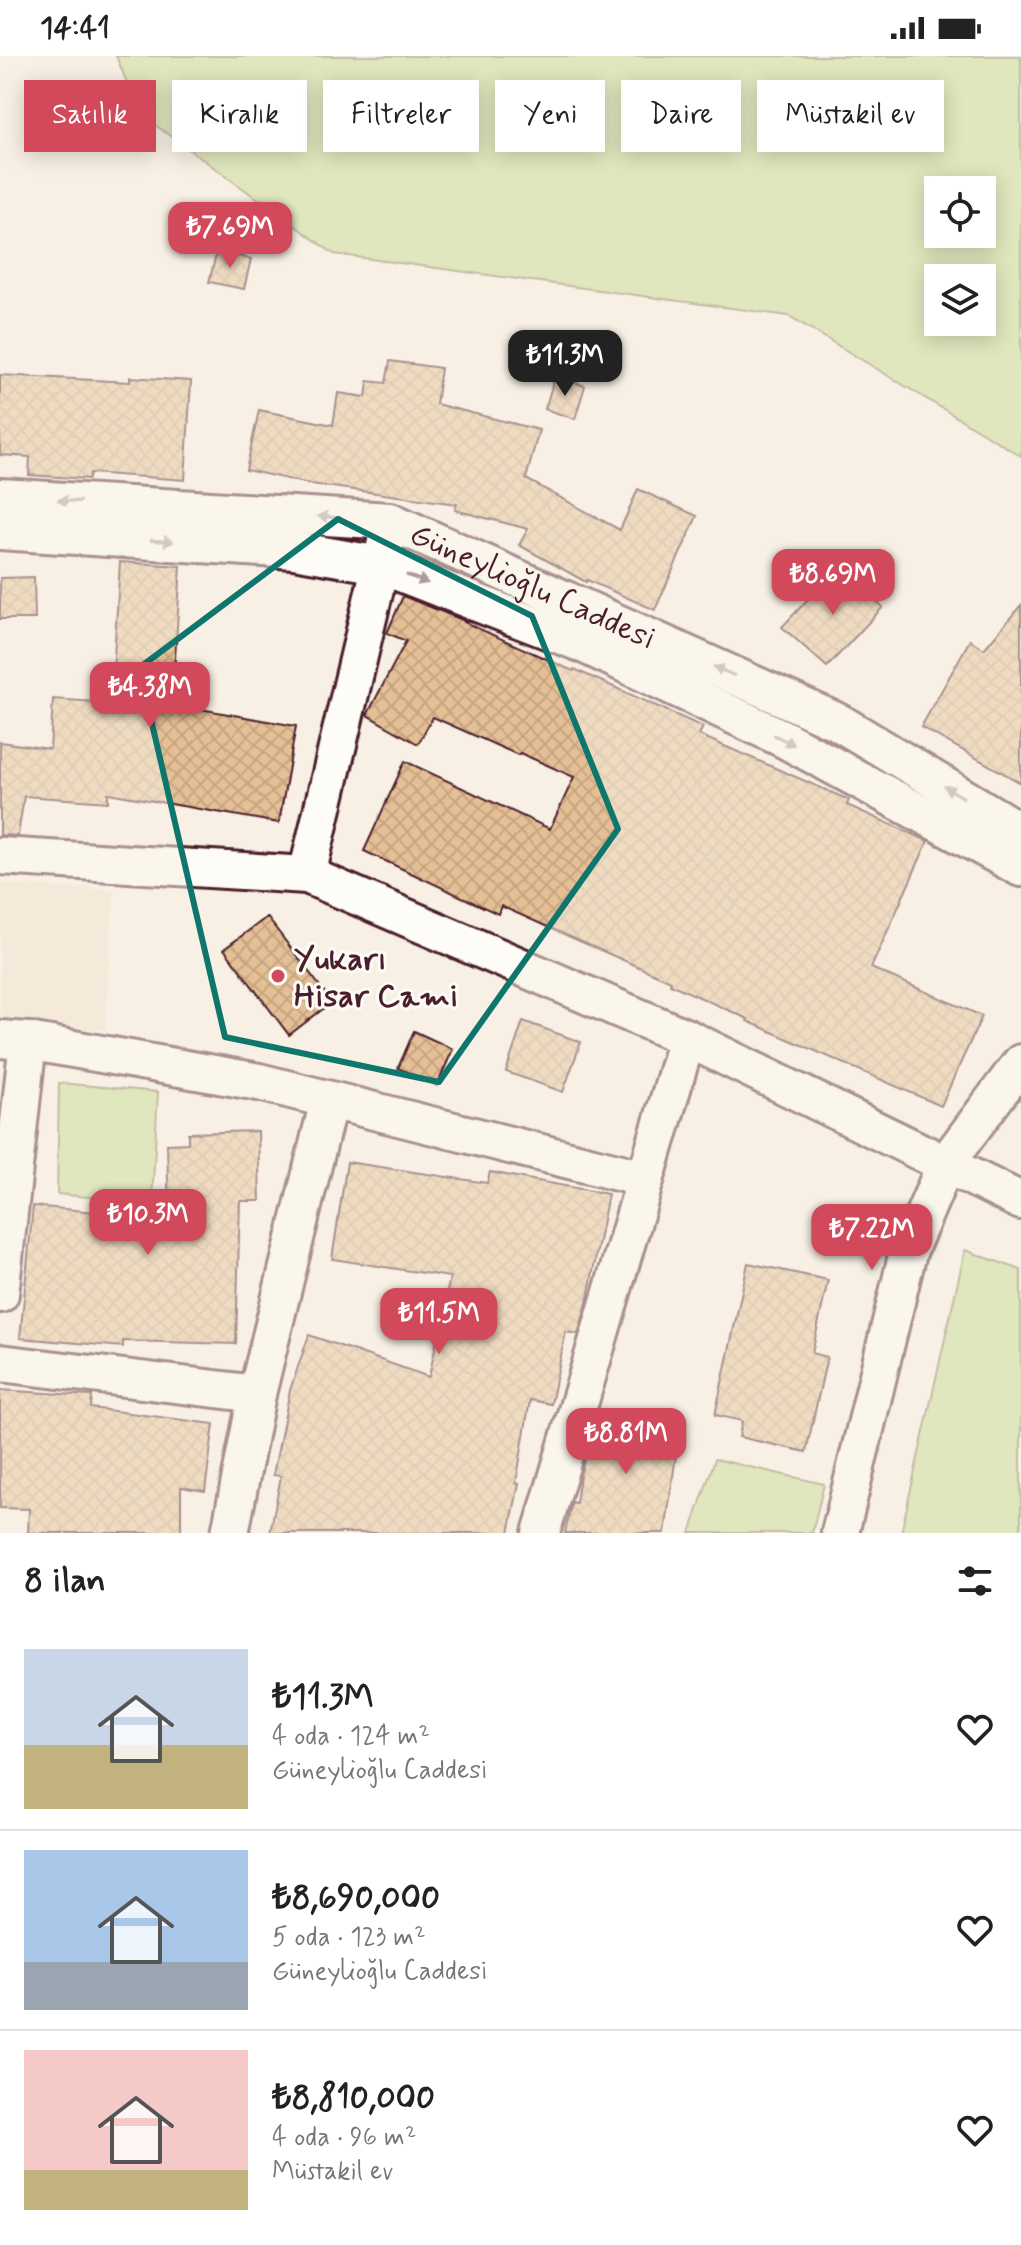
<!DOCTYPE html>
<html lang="tr">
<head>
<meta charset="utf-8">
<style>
	body { margin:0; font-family:Mynerve,sans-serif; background:#f6f6f6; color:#222; height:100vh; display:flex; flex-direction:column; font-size:30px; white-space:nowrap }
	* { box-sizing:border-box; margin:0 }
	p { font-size:26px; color:#767676 }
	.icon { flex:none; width:44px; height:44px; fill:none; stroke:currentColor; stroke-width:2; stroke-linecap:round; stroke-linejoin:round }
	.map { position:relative; height:1477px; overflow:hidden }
	.panel { display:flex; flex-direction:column; background:#fff; flex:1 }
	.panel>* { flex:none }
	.guide { position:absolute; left:24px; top:24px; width:974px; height:72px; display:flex; gap:16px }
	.buttons { position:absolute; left:924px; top:120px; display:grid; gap:16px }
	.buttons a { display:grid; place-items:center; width:72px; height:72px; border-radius:0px; background:#fff; box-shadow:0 4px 20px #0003; font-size:40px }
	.price { position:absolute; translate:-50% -68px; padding:0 18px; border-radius:16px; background:#d1495b; color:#fff; font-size:26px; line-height:52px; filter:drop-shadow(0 2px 4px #0008) }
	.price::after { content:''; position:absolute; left:50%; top:48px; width:24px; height:18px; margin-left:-12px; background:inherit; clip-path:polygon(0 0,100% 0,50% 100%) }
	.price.selected { background:#222; color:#fff }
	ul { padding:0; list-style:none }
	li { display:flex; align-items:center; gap:24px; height:200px; padding:0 24px }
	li+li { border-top:2px solid #e0e0e0 }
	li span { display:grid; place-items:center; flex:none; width:224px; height:160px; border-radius:0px; color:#555 }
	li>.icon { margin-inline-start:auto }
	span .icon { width:96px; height:96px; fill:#fffc; stroke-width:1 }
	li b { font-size:34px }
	h2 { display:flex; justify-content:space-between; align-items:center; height:96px; padding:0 24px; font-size:34px }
	.tag { padding:0 28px; border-radius:0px; background:#fff; box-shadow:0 4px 20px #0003; font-size:28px; line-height:72px }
	.tag.selected { background:#d1495b; color:#fff }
	.status { display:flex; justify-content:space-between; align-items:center; height:56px; padding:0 40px; background:#fff; direction:ltr }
	.status svg { height:22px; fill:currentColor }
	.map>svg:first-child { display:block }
</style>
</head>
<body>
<div class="status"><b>14:41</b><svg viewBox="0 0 49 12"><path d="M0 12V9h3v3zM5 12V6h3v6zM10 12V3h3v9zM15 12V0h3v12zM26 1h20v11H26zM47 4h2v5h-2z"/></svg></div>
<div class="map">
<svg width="1021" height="1477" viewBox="0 0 1021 1477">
	<defs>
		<pattern id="building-cross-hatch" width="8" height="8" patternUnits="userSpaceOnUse" patternTransform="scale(2)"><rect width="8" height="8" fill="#e5c096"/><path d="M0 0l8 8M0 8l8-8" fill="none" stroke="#c6a581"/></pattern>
	</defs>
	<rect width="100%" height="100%" fill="#f8f0e4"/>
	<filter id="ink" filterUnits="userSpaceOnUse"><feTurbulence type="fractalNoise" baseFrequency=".0125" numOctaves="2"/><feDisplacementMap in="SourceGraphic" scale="16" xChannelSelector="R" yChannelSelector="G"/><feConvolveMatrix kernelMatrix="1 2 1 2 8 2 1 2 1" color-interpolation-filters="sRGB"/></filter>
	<g filter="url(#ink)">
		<path fill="#f2e2cd" d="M0,828L114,834L105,974L0,968Z"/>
		<g fill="#c4d98f" stroke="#877c5d" stroke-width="2" fill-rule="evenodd">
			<path d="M116,0H1021V400L789,260L334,198L140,58ZM982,134V178H938V134ZM982,222V266H938V222Z"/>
			<path d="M59,1027L158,1036L152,1147L57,1138Z"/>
			<path d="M965,1194L1021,1214V1477H901Z"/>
			<path d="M715,1403L824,1428L812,1477H690Z"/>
		</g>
		<g fill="url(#building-cross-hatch)" stroke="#4a1f2b" stroke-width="2">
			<path d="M217,195L251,203L244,233L209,226Z"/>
			<path d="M390,305L441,312L436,348L539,374L526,423L620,474L638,433L697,460L655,554L587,524L586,526L519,489L528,473L455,454L457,448L310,428L246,414L259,354L333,369L338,337L366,341L368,325L386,327Z"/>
			<path d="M0,319L130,326V321L191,325L185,424L90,417L89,423L29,419L30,401L0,399Z"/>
			<path d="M555,320L585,330L575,363L545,353Z"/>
			<path d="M120,506L181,510L172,648L296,670L279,767L108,737V746L24,740L18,780L0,779V686L50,693L53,643L111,647Z"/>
			<path d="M839,510L883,551L827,611L782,571Z"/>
			<path d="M34,521L35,563H0V522Z"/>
			<path d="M403,540L465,565L464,566L573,615L574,613L703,671L699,679L849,744L847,749L928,785L871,912L982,960L941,1050L747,965L748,963L670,928L671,925L568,880L501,850L498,858L364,795L405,705L550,773L574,721L520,697L518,699L433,661L418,688L367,659L406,585L387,577Z"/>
			<path d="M1021,549V727L921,671L970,584L984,593Z"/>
			<path d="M267,861L332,946L289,979L224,893Z"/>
			<path d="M523,965L581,986L563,1036L506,1016Z"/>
			<path d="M414,975L453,993L437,1030L398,1012Z"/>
			<path d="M258,1075L260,1145H240L236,1288L123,1285V1291L20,1282L33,1150L169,1163L167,1088L188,1087V1077Z"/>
			<path d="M347,1106L487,1127L490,1116L608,1138L587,1247L578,1278L566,1276L551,1348L530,1344L516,1427L519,1428L509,1477H270L281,1420L273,1419L290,1334L309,1279L429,1321L450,1221L332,1203Z"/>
			<path d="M748,1207L828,1224L812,1297L827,1301L806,1396L739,1381L742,1365L715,1359Z"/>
			<path d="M0,1334L92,1340L91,1352L214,1368L205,1435L181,1431V1477H28L29,1453L0,1452Z"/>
			<path d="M599,1354L681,1364L665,1477H565L572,1446L576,1447L580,1419Z"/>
		</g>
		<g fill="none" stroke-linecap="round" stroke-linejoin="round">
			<g stroke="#4a1f2b" stroke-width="42">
				<g id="street">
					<path id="s1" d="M0,441L390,465L840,667L1021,776"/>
					<path d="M0,475L294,494L380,509L583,588L784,683L1021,812"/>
					<path d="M0,800L307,819L687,982L1021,1145"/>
					<path d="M307,819L386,486"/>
					<path d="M0,983L28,985L0,1238"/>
					<path d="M28,985L259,1026L645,1123"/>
					<path d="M0,1307L257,1338L230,1477"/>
					<path d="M257,1338L329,1044"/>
					<path d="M541,1477L687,982"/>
					<path d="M840,1477L908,1196L946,1107L1021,1007"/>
				</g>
			</g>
			<use href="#street" stroke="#fdfcf7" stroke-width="36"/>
		</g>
		<defs><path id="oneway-solid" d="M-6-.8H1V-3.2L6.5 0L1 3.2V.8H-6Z" transform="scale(2)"/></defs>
		<g fill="#ac999b">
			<use href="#oneway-solid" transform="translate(69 445) rotate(-177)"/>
			<use href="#oneway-solid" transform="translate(329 461) rotate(-176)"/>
			<use href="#oneway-solid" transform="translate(162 485) rotate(4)"/>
			<use href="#oneway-solid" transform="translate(417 523) rotate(21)"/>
			<use href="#oneway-solid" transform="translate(724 615) rotate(-156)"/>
			<use href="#oneway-solid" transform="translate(784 684) rotate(27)"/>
			<use href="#oneway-solid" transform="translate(954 736) rotate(-149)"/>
		</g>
	</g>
	<path d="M0 0H1021V1477H0ZM338,463L532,560L618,773L439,1026L225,981L139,612Z" fill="#f8f0e4" fill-opacity=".55" fill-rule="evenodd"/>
	<path fill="none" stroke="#0f766e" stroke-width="6" stroke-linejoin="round" d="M338,463L532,560L618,773L439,1026L225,981L139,612Z"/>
	<circle fill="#d1495b" stroke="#fdfcf7" stroke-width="3" cx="278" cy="920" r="8"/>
	<g text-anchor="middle" stroke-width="6" stroke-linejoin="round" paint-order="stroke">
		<g font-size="32" fill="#4a1f2b" stroke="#fdfcf7">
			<text dy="11" stroke="none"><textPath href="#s1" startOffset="548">Güneylioğlu Caddesi</textPath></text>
		</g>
		<g font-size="32" font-weight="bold" fill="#4a1f2b" stroke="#fdfcf7" text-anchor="start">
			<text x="294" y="913">Yukarı<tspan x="294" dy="37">Hisar Cami</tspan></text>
		</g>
	</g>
</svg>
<div class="buttons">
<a><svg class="icon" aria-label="locate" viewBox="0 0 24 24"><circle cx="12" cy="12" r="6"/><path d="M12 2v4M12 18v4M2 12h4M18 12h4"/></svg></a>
<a><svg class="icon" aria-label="layers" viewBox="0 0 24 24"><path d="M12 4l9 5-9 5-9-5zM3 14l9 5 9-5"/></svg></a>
</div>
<b class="price" style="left:230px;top:214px">₺7.69M</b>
<b class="price selected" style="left:565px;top:342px">₺11.3M</b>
<b class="price" style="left:833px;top:561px">₺8.69M</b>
<b class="price" style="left:150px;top:674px">₺4.38M</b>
<b class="price" style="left:148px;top:1201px">₺10.3M</b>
<b class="price" style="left:872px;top:1216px">₺7.22M</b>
<b class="price" style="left:439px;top:1300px">₺11.5M</b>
<b class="price" style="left:626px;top:1420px">₺8.81M</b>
<div class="guide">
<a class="tag selected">Satılık</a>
<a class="tag">Kiralık</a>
<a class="tag">Filtreler</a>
<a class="tag">Yeni</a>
<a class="tag">Daire</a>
<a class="tag">Müstakil ev</a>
</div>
</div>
<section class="panel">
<h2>8 ilan<svg class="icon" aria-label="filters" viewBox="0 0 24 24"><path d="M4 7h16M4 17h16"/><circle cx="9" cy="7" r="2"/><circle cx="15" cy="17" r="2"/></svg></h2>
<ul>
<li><span style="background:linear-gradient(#c9d6e8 60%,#c2b280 0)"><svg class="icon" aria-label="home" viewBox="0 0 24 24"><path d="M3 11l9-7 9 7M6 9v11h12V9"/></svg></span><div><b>₺11.3M</b><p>4 oda · 124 m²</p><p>Güneylioğlu Caddesi</p></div><svg class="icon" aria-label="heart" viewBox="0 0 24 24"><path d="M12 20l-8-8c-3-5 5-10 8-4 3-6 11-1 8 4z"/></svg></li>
<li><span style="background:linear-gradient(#a9c7e8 70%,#9aa5b1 0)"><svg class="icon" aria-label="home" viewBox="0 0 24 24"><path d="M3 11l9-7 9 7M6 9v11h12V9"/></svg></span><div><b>₺8,690,000</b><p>5 oda · 123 m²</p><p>Güneylioğlu Caddesi</p></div><svg class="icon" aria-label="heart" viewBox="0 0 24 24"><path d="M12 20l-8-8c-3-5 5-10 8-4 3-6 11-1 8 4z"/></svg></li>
<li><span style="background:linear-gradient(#f6c9c9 75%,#c2b280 0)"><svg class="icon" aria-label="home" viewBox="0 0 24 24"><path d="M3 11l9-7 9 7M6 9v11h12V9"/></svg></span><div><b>₺8,810,000</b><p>4 oda · 96 m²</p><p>Müstakil ev</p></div><svg class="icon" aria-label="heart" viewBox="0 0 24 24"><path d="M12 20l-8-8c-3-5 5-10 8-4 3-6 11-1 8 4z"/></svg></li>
</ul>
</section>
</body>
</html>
